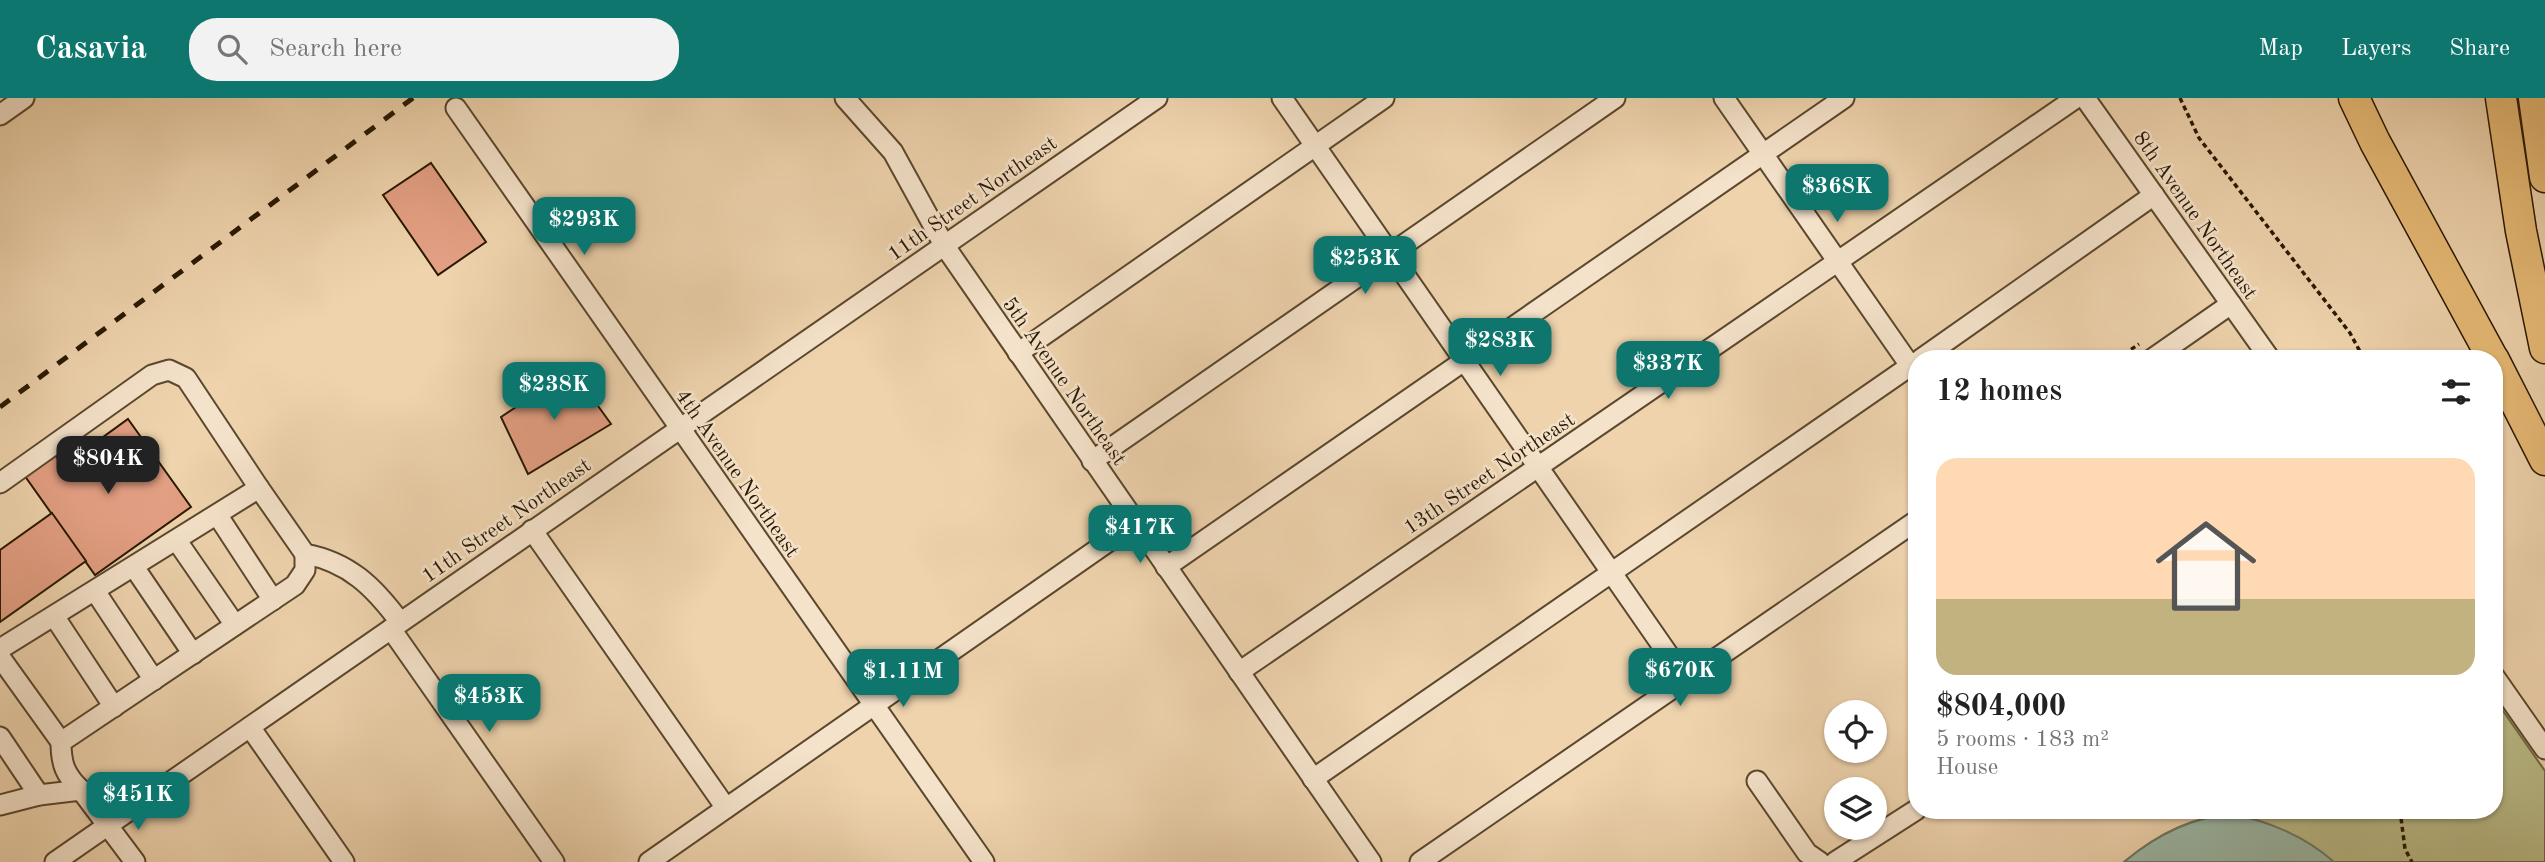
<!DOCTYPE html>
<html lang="en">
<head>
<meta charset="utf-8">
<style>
	body { margin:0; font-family:"Old Standard TT",serif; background:#f2f2f2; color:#222; height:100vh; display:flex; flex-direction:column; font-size:26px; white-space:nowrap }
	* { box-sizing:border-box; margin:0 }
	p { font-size:23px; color:#767676 }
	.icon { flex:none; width:38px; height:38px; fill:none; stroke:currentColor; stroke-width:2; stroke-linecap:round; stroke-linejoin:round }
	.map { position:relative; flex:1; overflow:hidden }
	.drawer { position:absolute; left:1908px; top:252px; width:595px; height:469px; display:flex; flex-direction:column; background:#fff; border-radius:28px; box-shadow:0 2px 5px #0004 }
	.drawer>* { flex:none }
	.controls { position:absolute; left:1824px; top:602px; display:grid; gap:14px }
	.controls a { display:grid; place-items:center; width:63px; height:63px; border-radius:50%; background:#fff; box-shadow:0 2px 5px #0004; font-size:35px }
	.price { position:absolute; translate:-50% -60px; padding:0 16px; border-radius:14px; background:#0f766e; color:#fff; font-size:23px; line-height:46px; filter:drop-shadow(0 2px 4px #0008) }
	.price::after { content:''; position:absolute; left:50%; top:42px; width:21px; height:16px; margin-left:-10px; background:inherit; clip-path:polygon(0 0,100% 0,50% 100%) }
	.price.selected { background:#222; color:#fff }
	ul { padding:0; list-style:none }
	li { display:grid; align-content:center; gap:14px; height:371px; padding:0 28px }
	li+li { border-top:2px solid #e0e0e0 }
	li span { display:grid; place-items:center; height:217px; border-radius:21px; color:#555 }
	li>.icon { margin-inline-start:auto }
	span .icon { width:126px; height:126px; fill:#fffc; stroke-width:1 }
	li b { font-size:30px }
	h2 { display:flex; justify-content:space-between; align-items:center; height:84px; padding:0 28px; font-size:30px }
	header { display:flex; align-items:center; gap:42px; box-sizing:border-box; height:98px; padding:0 35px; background:#0f766e; color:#fff }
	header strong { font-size:33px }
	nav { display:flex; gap:38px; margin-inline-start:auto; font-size:24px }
	.search { width:490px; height:63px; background:#f2f2f2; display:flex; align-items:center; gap:18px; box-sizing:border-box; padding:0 24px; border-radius:28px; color:#767676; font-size:26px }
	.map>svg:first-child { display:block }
</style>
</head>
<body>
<header>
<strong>Casavia</strong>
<div class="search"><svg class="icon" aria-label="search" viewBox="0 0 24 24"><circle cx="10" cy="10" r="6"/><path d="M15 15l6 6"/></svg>Search here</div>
<nav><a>Map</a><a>Layers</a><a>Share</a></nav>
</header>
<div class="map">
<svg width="2545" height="764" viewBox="0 0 2545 764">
	<rect width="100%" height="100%" fill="#eed3ad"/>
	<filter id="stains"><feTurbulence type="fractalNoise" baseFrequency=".00286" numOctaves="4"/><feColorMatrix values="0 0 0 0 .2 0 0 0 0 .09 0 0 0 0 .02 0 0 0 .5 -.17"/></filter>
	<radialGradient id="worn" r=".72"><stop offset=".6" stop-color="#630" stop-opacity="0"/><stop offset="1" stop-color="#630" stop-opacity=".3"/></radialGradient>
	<path fill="#babc89" stroke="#726a46" stroke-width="2" d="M2494,600L2545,673V764H2124C2159,735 2202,711 2248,719L2254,712H2494Z"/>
	<path fill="#9ab8a7" stroke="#6d7865" stroke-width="2" d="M2230,716C2267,722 2306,739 2334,764H2124C2155,738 2190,720 2230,716Z"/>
	<g fill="#e39f83" stroke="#291802" stroke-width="2">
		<path d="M431,65L486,144L438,177L383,97Z"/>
		<path d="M572,272L611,326L528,376L501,319Z"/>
		<path d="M128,321L191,409L95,477L22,374L52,352L63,368Z"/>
		<path d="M52,415L86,463L0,524V452Z"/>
	</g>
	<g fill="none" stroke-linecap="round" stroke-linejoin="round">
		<g stroke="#5a472d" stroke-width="23">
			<g id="minor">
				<path d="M845,0L893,54L944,147L1371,764"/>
				<path d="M1282,0L1686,582"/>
				<path d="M1724,0L1916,276"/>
				<path d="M2085,0L2270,261"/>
				<path d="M456,10L984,764"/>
				<path d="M0,17L24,0"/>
				<path d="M1018,255L1384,0"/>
				<path d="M1921,261L2154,97"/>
				<path d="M2152,261L2231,206"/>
				<path d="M1092,363L1615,0"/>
				<path d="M0,385L152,277L169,272L186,280L259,390"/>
				<path d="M218,418L273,502"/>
				<path d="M532,432L726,710"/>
				<path d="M177,443L235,527"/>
				<path d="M134,469L193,556"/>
				<path d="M1166,469L1844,0"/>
				<path d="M95,493L154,582"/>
				<path d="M54,518L114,609"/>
				<path d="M391,531L554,764"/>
				<path d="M0,551L259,390L305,456C349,464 374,489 400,524"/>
				<path d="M0,559L61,644"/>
				<path d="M1239,574L2076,0"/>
				<path d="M2494,578L2545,651"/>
				<path d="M250,629L344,764"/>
				<path d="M0,639L39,697"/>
				<path d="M1313,681L1916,264"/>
				<path d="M1757,683L1807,755L1820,764"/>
				<path d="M81,692C65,677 61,666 61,644L295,487L305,472V456"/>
				<path d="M0,707L39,697L81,692L135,764"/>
				<path d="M55,764L1157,0"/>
				<path d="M649,764L1135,425"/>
				<path d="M1420,764L1916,423"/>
				<path d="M1835,764L1916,712"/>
			</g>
		</g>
		<g stroke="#291802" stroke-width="33">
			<g id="highway">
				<path d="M2354,0L2375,44L2493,261"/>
				<path d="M2501,0L2521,133L2545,250"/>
				<path d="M2534,0L2545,79"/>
				<path d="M2494,262L2545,362"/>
			</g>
		</g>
		<g stroke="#291802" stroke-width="3.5" stroke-dasharray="5 3.5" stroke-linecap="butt">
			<path d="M2180,0L2199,40L2350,235L2364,261"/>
			<path d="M2117,261L2139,246"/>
			<path d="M2400,712L2405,751L2412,764"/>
		</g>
		<use href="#minor" stroke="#f4e2ca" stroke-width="19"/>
		<use href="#highway" stroke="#e7ba76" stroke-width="30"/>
		<path stroke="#291802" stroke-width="5" stroke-dasharray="12 12" stroke-linecap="butt" d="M0,309L413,0"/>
	</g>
	<g text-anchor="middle" stroke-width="5" stroke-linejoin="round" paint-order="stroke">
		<g font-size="21" fill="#291802" stroke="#f4e2ca">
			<text transform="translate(972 100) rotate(-35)" y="7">11th Street Northeast</text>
			<text transform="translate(2196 117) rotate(55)" y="7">8th Avenue Northeast</text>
			<text transform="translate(1065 283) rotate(55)" y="7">5th Avenue Northeast</text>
			<text transform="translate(738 375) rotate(55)" y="7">4th Avenue Northeast</text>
			<text transform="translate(1489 375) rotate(-34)" y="7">13th Street Northeast</text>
			<text transform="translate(506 422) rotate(-35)" y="7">11th Street Northeast</text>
		</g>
	</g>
	<rect width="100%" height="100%" filter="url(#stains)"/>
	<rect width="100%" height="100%" fill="url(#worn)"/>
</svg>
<div class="controls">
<a><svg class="icon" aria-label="locate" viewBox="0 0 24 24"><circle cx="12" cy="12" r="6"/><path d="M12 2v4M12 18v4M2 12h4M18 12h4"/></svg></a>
<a><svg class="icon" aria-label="layers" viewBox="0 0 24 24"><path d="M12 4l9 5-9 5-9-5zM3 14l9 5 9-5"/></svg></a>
</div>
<b class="price" style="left:1837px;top:126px">$368K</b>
<b class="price" style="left:584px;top:159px">$293K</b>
<b class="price" style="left:1365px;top:198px">$253K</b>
<b class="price" style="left:1500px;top:280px">$283K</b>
<b class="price" style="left:1668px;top:303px">$337K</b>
<b class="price" style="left:554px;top:324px">$238K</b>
<b class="price selected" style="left:108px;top:398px">$804K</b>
<b class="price" style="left:1140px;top:467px">$417K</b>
<b class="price" style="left:1680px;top:610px">$670K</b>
<b class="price" style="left:903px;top:611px">$1.11M</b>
<b class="price" style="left:489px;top:636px">$453K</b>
<b class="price" style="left:138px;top:734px">$451K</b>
<section class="drawer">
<h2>12 homes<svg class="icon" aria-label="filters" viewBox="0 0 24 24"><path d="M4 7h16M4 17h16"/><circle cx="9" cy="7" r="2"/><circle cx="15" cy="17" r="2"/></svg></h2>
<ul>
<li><span style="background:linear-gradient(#ffd9b3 65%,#c2b280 0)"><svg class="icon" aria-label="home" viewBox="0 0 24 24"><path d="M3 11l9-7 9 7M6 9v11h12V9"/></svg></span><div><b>$804,000</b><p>5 rooms · 183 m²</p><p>House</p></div></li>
</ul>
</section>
</div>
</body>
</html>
